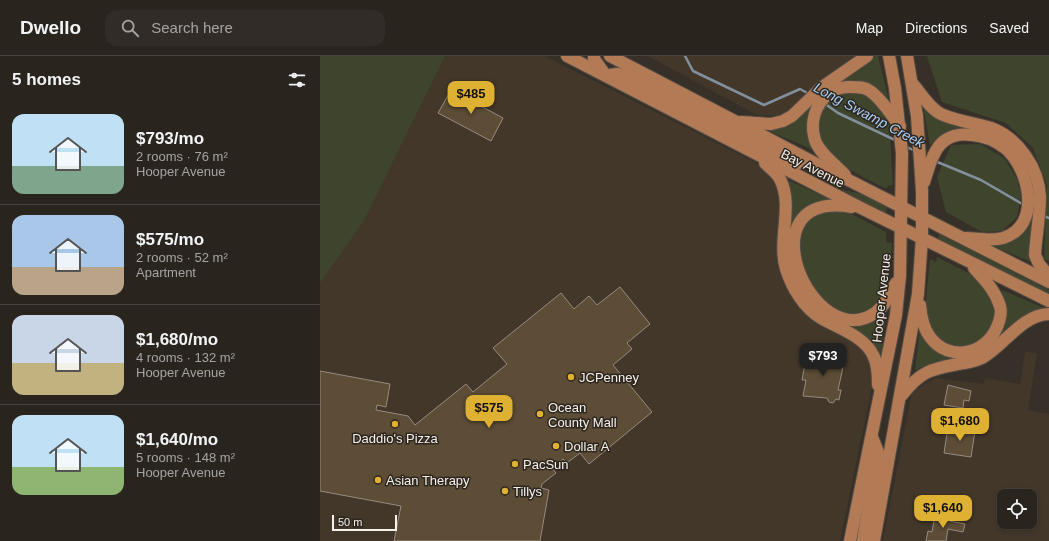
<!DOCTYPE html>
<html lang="en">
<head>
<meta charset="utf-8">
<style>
	body { margin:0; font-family:Arial,sans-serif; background:#312c27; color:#f1f3f6; height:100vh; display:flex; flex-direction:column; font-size:15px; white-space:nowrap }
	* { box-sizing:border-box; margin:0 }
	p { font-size:13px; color:#a5a4a4 }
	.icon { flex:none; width:22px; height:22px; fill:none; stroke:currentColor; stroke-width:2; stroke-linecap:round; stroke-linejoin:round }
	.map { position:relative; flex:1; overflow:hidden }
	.panel { display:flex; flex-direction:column; background:#29241e; width:320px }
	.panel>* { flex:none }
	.controls { position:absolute; left:677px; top:433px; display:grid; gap:8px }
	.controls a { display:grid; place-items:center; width:40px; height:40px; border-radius:8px; background:#29241e; box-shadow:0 2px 6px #0003,0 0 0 1px #45413c; font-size:20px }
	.scale { position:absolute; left:12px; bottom:10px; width:65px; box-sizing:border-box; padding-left:4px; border:2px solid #f6f1ec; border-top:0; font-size:11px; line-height:14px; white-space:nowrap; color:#f6f1ec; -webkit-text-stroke:3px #2d261e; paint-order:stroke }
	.price { position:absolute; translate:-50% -34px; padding:0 9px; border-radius:8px; background:#deb133; color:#111; font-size:13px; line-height:26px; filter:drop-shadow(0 1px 2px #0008) }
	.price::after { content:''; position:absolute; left:50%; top:24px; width:12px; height:9px; margin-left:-6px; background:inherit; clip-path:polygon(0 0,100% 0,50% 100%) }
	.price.selected { background:#222; color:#fff }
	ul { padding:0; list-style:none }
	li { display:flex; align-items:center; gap:12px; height:100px; padding:0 12px }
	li+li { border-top:1px solid #45413c }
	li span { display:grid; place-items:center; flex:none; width:112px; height:80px; border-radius:12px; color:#555 }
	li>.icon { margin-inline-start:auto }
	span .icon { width:48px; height:48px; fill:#fffc; stroke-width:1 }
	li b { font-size:17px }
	h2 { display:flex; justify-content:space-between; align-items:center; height:48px; padding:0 12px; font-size:17px }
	header { display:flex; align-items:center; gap:24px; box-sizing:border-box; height:56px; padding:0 20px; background:#29241e; border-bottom:1px solid #45413c }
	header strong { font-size:19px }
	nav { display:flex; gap:22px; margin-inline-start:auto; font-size:14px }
	.search { width:280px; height:36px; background:#312c27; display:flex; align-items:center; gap:10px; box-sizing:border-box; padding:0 14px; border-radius:12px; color:#a5a4a4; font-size:15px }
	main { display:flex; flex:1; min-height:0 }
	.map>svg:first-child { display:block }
</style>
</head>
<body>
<header>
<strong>Dwello</strong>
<div class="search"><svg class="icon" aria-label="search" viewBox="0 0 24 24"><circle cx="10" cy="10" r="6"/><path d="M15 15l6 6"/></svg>Search here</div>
<nav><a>Map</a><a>Directions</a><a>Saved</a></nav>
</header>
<main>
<section class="panel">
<h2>5 homes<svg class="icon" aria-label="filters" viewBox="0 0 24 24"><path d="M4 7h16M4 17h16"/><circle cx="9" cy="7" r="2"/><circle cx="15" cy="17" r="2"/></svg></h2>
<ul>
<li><span style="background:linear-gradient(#bfe0f5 65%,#7fa58c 0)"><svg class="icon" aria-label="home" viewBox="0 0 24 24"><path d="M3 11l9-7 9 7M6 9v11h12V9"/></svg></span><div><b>$793/mo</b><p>2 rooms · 76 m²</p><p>Hooper Avenue</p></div></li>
<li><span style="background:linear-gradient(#a9c7e8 65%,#b9a48a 0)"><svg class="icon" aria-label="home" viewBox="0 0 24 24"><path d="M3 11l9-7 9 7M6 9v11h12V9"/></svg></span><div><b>$575/mo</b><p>2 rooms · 52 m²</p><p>Apartment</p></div></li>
<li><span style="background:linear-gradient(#c9d6e8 60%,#c2b280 0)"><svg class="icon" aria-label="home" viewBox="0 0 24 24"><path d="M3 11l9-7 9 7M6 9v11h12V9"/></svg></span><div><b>$1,680/mo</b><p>4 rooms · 132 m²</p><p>Hooper Avenue</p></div></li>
<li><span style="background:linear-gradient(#bfe0f5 65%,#8fb573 0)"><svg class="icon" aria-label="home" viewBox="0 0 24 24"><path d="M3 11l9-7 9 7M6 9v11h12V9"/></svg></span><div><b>$1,640/mo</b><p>5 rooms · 148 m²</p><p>Hooper Avenue</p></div></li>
</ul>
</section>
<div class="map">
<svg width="729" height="485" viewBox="0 0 729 485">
	<rect width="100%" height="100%" fill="#373028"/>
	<g fill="#43372a" fill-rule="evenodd">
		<path d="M125,0H225L446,112L454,121L460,137L462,215L536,287L544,294L555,316L520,485H0V227L44,165Z"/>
		<path d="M328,0H541L468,56L459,59L441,60L433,57Z"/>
		<path d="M705,296L717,297L708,354L729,358V485H563L592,336L616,322L664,328L665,322L700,328ZM684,440H710V466H684Z"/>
	</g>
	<g fill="#3f452d">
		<path d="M0,0H125L44,165L0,227Z"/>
		<path d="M555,0H558L569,45L516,28L542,12Z"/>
		<path d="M607,0H729V205L724,203L727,129L713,92L686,67L622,46Z"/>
		<path d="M531,36L551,40L569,65L573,129L567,130V133C540,119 482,96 502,56C508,44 519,38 531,36Z"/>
		<path d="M496,45L491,93L447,74V73Z"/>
		<path d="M603,49L655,73L616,85L610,89Z"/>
		<path d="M660,88L684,102L697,123L701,141L697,161L682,175L662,176L626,156L617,121L631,89Z"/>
		<path d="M470,125L513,145L502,147L471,179H469L470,136L468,127Z"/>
		<path d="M523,134L542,138L567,150L566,157H563L522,136Z"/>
		<path d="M501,156H528L566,176V186L572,187L569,232L557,250C549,253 538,258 530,258C528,258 524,256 521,255C496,246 473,206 481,179C484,168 492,163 501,156Z"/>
		<path d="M711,160H713L709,191L711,206L670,189Z"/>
		<path d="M619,178L729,234V240L618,185Z"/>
		<path d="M617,201L652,219L659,224L671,238L676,260L667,281L645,292L628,290L613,279L605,255L610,203L616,206Z"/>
		<path d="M682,234L729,254L677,282C689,265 683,253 682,234Z"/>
		<path d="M564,258L566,259L561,305L521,266C537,270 550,268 564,258Z"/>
		<path d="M600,273L638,302V303L610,308L595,314Z"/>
	</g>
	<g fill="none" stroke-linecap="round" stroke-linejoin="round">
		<g stroke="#828f9c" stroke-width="2.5">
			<path d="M365,0L373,15L444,49L480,33L489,38"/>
			<path d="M504,47L518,57L577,85"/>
			<path d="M585,90L595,95"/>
			<path d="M615,105L661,124L704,149"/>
			<path d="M722,159L729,162"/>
		</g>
	</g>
	<g fill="#5d4c36" stroke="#948c82">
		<path d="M131,34L183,62L171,85L118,57Z"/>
		<path d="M300,231L330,268L307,287L312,293L293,309L332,356L269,408L260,397L247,407L243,403L232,412L236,417L222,428L221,432L229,434L220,485H74L81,450L0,435V315L70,328L66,351L57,349L56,354L88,360L95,369L146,328L153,336L187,308L173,292L241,237L254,253L269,240L277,249Z"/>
		<path d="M501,297L525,302L518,334H521L519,344L516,343L513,347L509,346L507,342L483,340L486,324H482L486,302L500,304Z"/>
		<path d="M628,329L651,335L649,345L644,344L643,352L624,349Z"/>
		<path d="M628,371L655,375L651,401L624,397Z"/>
		<path d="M615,459L630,461V465L645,468L643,476L628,473L626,485H606L608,475L612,476Z"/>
	</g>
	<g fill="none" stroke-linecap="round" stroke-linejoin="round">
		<g stroke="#534c46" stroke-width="14">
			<g id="primary">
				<path d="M247,0L541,152L729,245"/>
				<path d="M274,0V3L284,17"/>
				<path d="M290,0L495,107L729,226"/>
				<path d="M289,19L297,18L307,20L460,99L479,107"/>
				<path d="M592,27C600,36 609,52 621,58C636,65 655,67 671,72C698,82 719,112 720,141C720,160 716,180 715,199L719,208L729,220"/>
				<path d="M421,66L451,68L463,65L472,60L501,32L547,0"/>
				<path d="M445,107C450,112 457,117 460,123C474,150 457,184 466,213C472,232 484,252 501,262C518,272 544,280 553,299C558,308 558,319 558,329"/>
				<path d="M525,119C515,108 499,97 495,84C487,58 504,29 532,31C538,31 545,31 550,35C562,43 571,59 580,70"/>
				<path d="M604,126C608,114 611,100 619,90C627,80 640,77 652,79C664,80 676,85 685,92C710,113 722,170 683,182C671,185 659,183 647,182"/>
				<path d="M532,151C421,133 492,300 555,257C565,250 571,237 576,227"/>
				<path d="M600,249C601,260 603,272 610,281C629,307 666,298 677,271C680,264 682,256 680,250C675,234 664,223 654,212"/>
				<path d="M582,339C600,316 610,313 638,308C647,307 654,306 662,302C685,289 701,259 729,258"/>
				<path d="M530,485L576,259L580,220L582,97L575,32L569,0"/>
				<path d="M543,485L558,396L552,381"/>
				<path d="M554,485L598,238L602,182V135L597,60L587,0"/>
			</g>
		</g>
		<use href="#primary" stroke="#b37a56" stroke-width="12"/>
	</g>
	<g fill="#deb133" stroke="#2d261e" stroke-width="1.5">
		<circle cx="251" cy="321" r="4"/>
		<circle cx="220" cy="358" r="4"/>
		<circle cx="75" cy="368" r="4"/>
		<circle cx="236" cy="390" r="4"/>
		<circle cx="195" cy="408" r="4"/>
		<circle cx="58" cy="424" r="4"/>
		<circle cx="185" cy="435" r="4"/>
	</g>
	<g text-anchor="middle" stroke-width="3" stroke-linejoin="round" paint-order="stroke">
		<g font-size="13" fill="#f6f1ec" stroke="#2d261e">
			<text transform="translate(493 112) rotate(27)" y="5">Bay Avenue</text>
			<text transform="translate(561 242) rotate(-84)" y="5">Hooper Avenue</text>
		</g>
		<g font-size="13" fill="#f6f1ec" stroke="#2d261e" text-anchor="start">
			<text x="259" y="326">JCPenney</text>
			<text x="228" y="356">Ocean<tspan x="228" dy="15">County Mall</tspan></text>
			<text x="75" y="387" text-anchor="middle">Daddio's Pizza</text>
			<text x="244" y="395">Dollar A</text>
			<text x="203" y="413">PacSun</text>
			<text x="66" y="429">Asian Therapy</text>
			<text x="193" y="440">Tillys</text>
		</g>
		<g font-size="14" font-style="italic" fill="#a9d0f9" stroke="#2d261e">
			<text transform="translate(549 59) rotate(28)" y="5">Long Swamp Creek</text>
		</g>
	</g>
</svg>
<div class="controls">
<a><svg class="icon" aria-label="locate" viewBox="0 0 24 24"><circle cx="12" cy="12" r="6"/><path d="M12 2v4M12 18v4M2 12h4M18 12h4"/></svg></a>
</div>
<div class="scale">50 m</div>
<b class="price" style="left:151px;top:59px">$485</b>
<b class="price selected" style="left:503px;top:321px">$793</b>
<b class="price" style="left:169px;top:373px">$575</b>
<b class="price" style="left:640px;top:386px">$1,680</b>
<b class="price" style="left:623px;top:473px">$1,640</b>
</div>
</main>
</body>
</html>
